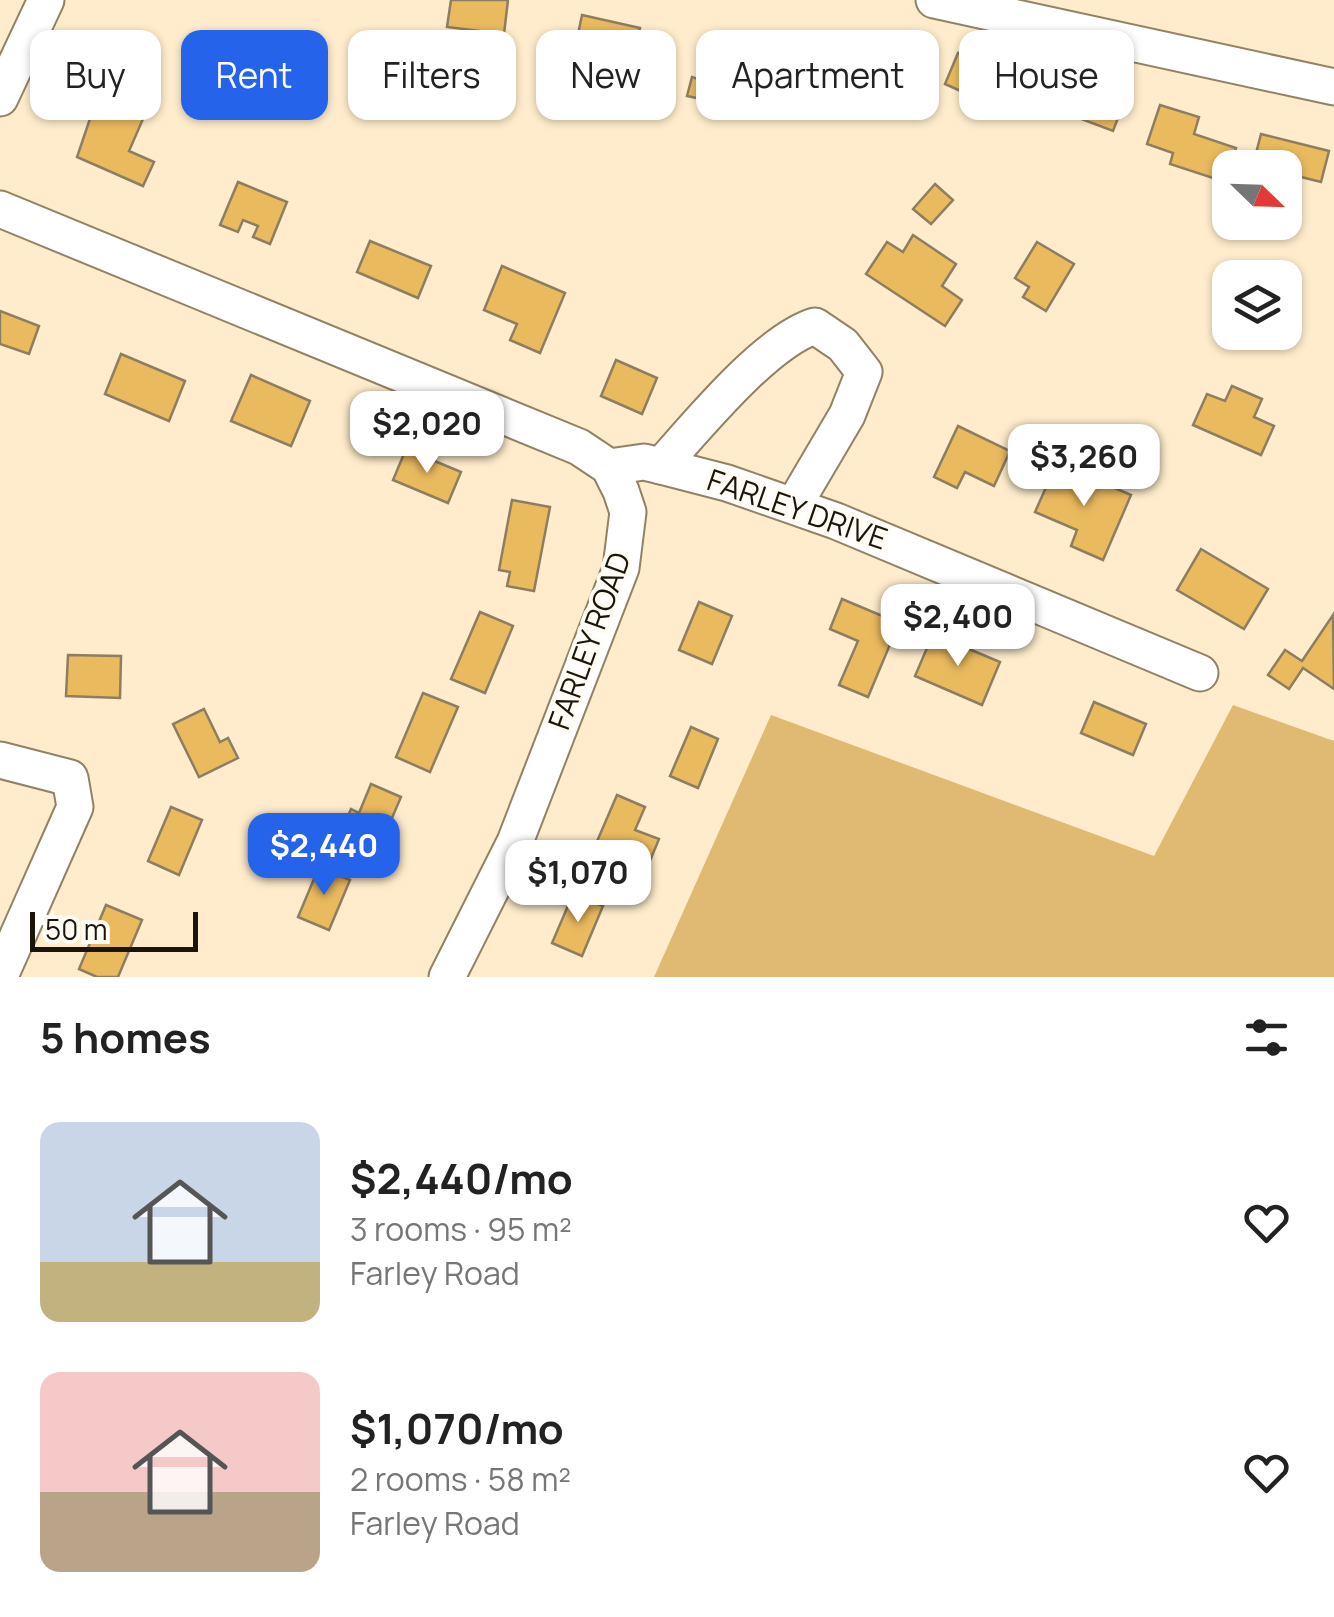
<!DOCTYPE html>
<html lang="en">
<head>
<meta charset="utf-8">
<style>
	body { margin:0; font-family:Manrope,sans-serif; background:#f6f6f6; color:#222; height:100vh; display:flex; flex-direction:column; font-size:38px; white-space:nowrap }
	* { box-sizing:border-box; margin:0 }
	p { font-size:32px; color:#767676 }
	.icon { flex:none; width:55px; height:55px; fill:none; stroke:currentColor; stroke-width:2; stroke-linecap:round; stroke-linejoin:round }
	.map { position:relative; height:977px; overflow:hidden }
	.details { display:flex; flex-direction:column; background:#fff; flex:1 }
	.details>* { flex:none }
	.hud { position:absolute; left:30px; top:30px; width:1275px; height:90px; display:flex; gap:20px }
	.needle { width:65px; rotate:113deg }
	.buttons { position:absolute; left:1212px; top:150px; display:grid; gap:20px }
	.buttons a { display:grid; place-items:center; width:90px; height:90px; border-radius:20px; background:#fff; box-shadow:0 2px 8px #0004; font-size:50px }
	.scale { position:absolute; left:30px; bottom:25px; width:168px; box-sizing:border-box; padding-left:10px; border:5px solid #1b1509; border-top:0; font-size:28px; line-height:35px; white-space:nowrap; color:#1b1509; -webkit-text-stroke:8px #fffbf5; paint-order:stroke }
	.price { position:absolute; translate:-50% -85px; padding:0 22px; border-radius:20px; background:#fff; color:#222; font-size:32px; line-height:65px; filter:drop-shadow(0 2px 5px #0008) }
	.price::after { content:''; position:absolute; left:50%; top:60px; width:30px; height:22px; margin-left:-15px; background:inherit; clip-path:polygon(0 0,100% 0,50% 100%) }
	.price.current { background:#2563eb; color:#fff }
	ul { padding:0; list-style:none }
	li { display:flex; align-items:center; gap:30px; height:250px; padding:0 40px }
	li span { display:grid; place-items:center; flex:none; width:280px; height:200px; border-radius:20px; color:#555 }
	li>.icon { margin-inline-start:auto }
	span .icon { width:120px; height:120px; fill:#fffc; stroke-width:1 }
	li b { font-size:42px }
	h2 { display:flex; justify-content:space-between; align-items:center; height:120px; padding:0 40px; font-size:42px }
	.tag { padding:0 35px; border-radius:20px; background:#fff; box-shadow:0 2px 8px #0004; font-size:35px; line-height:90px }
	.tag.current { background:#2563eb; color:#fff }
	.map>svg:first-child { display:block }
</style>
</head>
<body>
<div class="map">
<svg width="1334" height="977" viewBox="0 0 1334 977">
	<rect width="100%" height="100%" fill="#feeccc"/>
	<path fill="#e0b973" d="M1233,705L1334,741V977H654L771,715L1154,856Z"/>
	<g fill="#eaba5f" stroke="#8e7e61" stroke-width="2.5">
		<path d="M451,0H508L504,34L447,27Z"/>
		<path d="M582,15L640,28L633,57L576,44Z"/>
		<path d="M708,37L772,52L763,89L717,78L711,101L687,96L692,77L698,79Z"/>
		<path d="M958,53L1003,73L990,104L945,84Z"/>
		<path d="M1064,84L1123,105L1113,131L1055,109Z"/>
		<path d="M97,98L143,119L129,151L154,162L143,186L77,157Z"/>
		<path d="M1160,105L1199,117L1194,134L1236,148L1225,182L1170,164L1173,153L1147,144Z"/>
		<path d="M1261,134L1329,151L1321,182L1285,173V168L1253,165Z"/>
		<path d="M238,182L287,202L270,244L253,237L258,226L243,220L238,232L220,225Z"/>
		<path d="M935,184L953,200L931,224L913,209Z"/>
		<path d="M913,235L956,264L942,286L962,300L945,326L866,274L887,242L903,252Z"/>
		<path d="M370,241L431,266L418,298L357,272Z"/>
		<path d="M1037,242L1074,264L1046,311L1023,297L1029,287L1015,278Z"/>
		<path d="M502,266L565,293L540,353L510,340L517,324L484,310Z"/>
		<path d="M0,311L39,326L29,354L0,344Z"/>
		<path d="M121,354L185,381L169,421L105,394Z"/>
		<path d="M616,360L657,378L642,414L601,396Z"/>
		<path d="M251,375L310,401L291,446L231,421Z"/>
		<path d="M1232,386L1262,399L1254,417L1274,426L1261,455L1193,425L1207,394L1225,401Z"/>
		<path d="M958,426L1010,451L994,486L965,472L957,488L934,477Z"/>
		<path d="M406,449L461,472L448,503L393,480Z"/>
		<path d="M1057,463L1131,495L1103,560L1071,546L1077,530L1035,512Z"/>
		<path d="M512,500L550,507L534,591L507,586L510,572L499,570Z"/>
		<path d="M1201,549L1268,589L1244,629L1177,590Z"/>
		<path d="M842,599L899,623L868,697L839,685L858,641L830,629Z"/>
		<path d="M699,602L732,616L712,664L679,650Z"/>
		<path d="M480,612L513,626L485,693L451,679Z"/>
		<path d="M1333,615L1334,689L1303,668L1289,689L1268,675L1285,650L1302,661Z"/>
		<path d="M933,634L1000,662L982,705L915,676Z"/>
		<path d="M68,655L121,656L120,698L66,696Z"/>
		<path d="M423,693L458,707L430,772L396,757Z"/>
		<path d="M1094,702L1146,724L1133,755L1081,733Z"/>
		<path d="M204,709L220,742L228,738L238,758L199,777L173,724Z"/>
		<path d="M691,727L718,739L698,788L670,776Z"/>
		<path d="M371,784L401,797L377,853L339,837L351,809L359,813Z"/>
		<path d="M617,795L645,807L635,830L659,839L647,868L595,846Z"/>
		<path d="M171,807L202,820L179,875L148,861Z"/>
		<path d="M319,867L350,880L329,930L298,917Z"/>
		<path d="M573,894L603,906L582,956L552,943Z"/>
		<path d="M106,905L142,920L118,977H97L79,969Z"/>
	</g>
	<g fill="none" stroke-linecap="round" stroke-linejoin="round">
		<g stroke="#928265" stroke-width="39">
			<g id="minor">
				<path d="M934,0L1334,87"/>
				<path d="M0,98L46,0"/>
				<path d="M0,209L579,447L609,467L621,491L628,512L621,568L515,842L447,977"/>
				<path d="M661,466C697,426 766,341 815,326L843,345L864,372L847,415L794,505"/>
				<path d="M609,467L644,462L661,466L727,483L836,521L1200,673"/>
				<path d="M0,760L70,778L75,807L0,976"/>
			</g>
		</g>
		<use href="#minor" stroke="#fff" stroke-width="35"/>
	</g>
	<g text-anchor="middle" stroke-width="8" stroke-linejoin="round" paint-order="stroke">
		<g font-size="30" fill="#1b1509" stroke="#fffbf5">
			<text transform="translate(797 510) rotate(19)" y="10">FARLEY DRIVE</text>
			<text transform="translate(590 641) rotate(-70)" y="10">FARLEY ROAD</text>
		</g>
	</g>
</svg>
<div class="buttons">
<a><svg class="needle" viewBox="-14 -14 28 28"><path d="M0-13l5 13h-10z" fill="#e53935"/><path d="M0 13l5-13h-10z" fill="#767676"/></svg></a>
<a><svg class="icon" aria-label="layers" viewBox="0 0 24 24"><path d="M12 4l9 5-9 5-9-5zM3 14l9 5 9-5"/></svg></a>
</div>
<div class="scale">50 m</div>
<b class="price" style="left:427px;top:476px">$2,020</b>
<b class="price" style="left:1084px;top:509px">$3,260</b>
<b class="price" style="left:958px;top:669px">$2,400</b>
<b class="price current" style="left:324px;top:898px">$2,440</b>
<b class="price" style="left:578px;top:925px">$1,070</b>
<div class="hud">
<a class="tag">Buy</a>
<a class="tag current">Rent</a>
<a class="tag">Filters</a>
<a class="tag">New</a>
<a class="tag">Apartment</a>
<a class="tag">House</a>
</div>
</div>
<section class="details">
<h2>5 homes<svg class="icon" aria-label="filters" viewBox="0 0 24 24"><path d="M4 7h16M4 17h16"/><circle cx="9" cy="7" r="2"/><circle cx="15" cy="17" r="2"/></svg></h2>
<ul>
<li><span style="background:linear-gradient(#c9d6e8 70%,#c2b280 0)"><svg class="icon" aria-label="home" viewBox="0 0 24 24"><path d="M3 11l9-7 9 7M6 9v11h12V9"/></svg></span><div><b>$2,440/mo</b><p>3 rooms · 95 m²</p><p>Farley Road</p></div><svg class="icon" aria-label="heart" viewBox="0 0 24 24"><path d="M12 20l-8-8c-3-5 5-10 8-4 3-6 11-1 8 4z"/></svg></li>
<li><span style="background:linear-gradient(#f6c9c9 60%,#b9a48a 0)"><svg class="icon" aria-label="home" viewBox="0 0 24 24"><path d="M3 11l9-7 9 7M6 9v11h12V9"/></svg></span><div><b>$1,070/mo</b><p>2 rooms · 58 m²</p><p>Farley Road</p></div><svg class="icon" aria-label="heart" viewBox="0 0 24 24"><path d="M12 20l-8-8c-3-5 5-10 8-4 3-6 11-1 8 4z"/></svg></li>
</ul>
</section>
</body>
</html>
